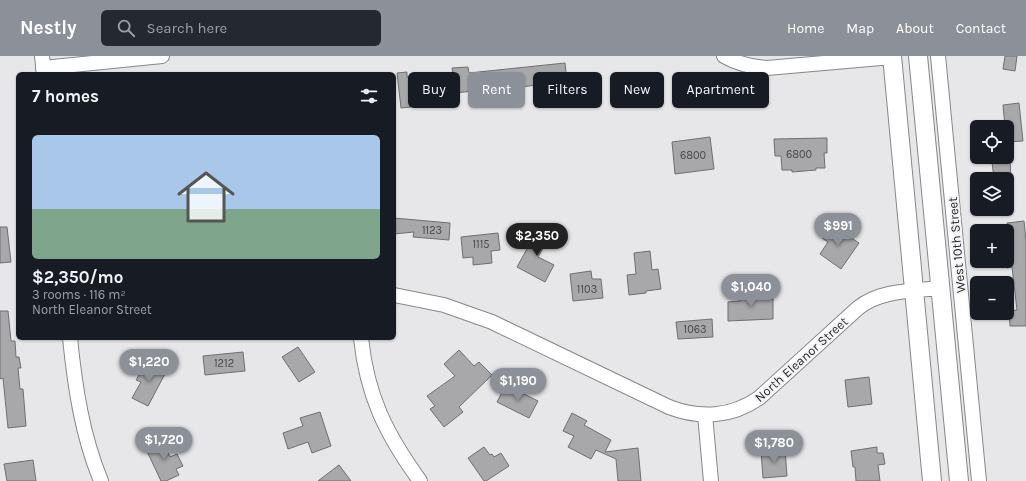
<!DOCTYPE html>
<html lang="en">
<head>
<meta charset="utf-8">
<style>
	body { margin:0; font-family:Karla,sans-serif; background:#242831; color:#f1f3f6; height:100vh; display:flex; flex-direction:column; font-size:15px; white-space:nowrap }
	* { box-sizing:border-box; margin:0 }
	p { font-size:13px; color:#9ea1a6 }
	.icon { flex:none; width:22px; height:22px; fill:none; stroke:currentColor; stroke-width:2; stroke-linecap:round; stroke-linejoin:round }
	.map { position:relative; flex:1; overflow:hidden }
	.sheet { position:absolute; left:16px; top:16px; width:380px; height:268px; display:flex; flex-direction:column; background:#171b24; border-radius:6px; box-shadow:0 1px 3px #0004 }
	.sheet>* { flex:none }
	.guide { position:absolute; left:408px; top:16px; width:380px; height:36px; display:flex; gap:8px }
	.fabs { position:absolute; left:970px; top:64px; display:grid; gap:8px }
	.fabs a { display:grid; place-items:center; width:44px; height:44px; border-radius:6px; background:#171b24; box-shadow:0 1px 3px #0004; font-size:20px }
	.price { position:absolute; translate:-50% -34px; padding:0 9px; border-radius:14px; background:#8c9099; color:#fff; font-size:13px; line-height:26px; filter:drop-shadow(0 1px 2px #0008) }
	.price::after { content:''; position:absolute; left:50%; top:24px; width:12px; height:9px; margin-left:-6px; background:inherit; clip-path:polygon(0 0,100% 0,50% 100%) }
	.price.selected { background:#222; color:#fff }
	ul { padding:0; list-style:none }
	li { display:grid; align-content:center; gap:8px; height:212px; padding:0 16px }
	li span { display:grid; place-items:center; height:124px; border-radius:6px; color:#555 }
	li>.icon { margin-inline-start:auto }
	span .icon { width:72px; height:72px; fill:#fffc; stroke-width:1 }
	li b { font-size:17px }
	h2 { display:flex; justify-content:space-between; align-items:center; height:48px; padding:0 16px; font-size:17px }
	.chip { padding:0 14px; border-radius:6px; background:#171b24; box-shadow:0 1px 3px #0004; font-size:14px; line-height:36px }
	.chip.selected { background:#8c9099; color:#fff }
	header { display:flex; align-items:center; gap:24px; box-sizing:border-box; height:56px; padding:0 20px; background:#8c9099; color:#fff }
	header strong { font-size:19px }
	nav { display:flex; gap:22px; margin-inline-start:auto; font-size:14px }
	.search { width:280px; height:36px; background:#242831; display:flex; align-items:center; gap:10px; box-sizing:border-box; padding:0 14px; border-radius:6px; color:#9ea1a6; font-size:15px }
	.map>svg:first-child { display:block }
</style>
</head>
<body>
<header>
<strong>Nestly</strong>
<div class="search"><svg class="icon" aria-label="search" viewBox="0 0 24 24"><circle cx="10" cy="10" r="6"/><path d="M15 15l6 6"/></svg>Search here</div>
<nav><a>Home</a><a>Map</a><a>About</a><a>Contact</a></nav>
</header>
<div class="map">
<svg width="1026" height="425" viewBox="0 0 1026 425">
	<rect width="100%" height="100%" fill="#e7e7ea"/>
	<g fill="#a8a8ab" stroke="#6e6f71">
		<path d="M1005,0H1017L1015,15L1003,13Z"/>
		<path d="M565,7L567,26L500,33V32L410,42L411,51L401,52L397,17L407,16V21L419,20L420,22L452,19L453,18L452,12L468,11L469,17Z"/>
		<path d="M1019,47L1023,85L1007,86V71H1005L1003,49Z"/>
		<path d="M710,81L714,113L675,118L672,86Z"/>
		<path d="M827,82V97H824L825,112H816V114L792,116V114H782L781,100H775L774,83Z"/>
		<path d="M1010,104L1011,123H994L992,106Z"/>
		<path d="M394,162L450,167L449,184L413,181L414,176L394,178Z"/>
		<path d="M1024,165L1026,185V270H1010L1009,255L1017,254L1012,211L1007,212L1008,179L1007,167Z"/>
		<path d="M0,171H7L11,206L0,207Z"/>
		<path d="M539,171L551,178L538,201L554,209L545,226L517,211Z"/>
		<path d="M830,171L836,175L838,173L859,187L841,213L820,198L828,186L822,182Z"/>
		<path d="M498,177L500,194L491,195L492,207L473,209V201L463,202L461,181Z"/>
		<path d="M650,195L652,214L658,213L661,233L646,235V237L629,239L627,219L636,218L634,197Z"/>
		<path d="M591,215L592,223H601L603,242L573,245L570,218Z"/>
		<path d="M770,238L771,243H773V263L728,265V246L740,245V239Z"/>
		<path d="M0,255H8L11,285H15L16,301H19L21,312H18L20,333H23L26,370L8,372L3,322L0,323Z"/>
		<path d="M712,263L713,281L678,283L676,266Z"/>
		<path d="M298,291L315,316L299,326L282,301Z"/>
		<path d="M459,294L474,310L479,306L492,319L459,351L463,356L444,371L430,353L435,350L427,340L455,320L444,308Z"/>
		<path d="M243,296L245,315L205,319L203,300Z"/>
		<path d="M152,306L167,314L148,350L132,342L141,326L136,324L142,314L146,316Z"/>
		<path d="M869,321L872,348L848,351L845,324Z"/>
		<path d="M506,329L538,345L529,362L497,346Z"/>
		<path d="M320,356L331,390L312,397L308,386L288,393L283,377L303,370L300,362Z"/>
		<path d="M572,357L587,365L584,369L611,384L605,396L638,392L641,425H618L616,403L596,394L591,403L568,391L574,380L563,375Z"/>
		<path d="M162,383L170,401L177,398L183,410L176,413L179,419L166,425H161L145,391Z"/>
		<path d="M484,391L490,399L492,398L494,401L501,397L509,410L486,425H484L468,402Z"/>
		<path d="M877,391V397H883L885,408L878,409L880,425H856L855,411H853L851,395Z"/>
		<path d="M785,393L787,420L763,422L761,395Z"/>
		<path d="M33,404L36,425H7L4,408Z"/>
		<path d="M339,409L351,425H318Z"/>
	</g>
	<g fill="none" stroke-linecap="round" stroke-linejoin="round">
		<g stroke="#87878a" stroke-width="16">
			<g id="minor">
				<path d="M42,0L44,18"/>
				<path d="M724,0C738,8 751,11 767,12L892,1"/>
				<path d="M938,0L979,425"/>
				<path d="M43,12L162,0"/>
				<path d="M394,239L444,249L492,266L669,351C700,363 732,361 759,342L858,252C880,234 913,235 940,232"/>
				<path d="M70,282C75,331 82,379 101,425"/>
				<path d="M361,282C367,340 386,378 420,425"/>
				<path d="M705,359L711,425"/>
			</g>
		</g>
		<g stroke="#87878a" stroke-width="20">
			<g id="major">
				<path d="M892,0L932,425"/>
				<path d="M918,0L959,425"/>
			</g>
		</g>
		<use href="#minor" stroke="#fff" stroke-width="14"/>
		<use href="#major" stroke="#fff" stroke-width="18"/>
	</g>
	<g text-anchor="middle" stroke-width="4" stroke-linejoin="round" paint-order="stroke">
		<g font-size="11" fill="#48484a">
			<text x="799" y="102">6800</text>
			<text x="693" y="103">6800</text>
			<text x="432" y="178">1123</text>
			<text x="481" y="192">1115</text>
			<text x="587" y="237">1103</text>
			<text x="695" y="277">1063</text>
			<text x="224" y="311">1212</text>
		</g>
		<g font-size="13" fill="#282829" stroke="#f4f4f8">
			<text transform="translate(956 189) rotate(-95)" y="5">West 10th Street</text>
			<text transform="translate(801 303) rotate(-42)" y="5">North Eleanor Street</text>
		</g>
	</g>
</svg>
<div class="fabs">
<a><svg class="icon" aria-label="locate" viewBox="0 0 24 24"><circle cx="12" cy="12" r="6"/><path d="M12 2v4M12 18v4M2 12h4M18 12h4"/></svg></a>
<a><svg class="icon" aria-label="layers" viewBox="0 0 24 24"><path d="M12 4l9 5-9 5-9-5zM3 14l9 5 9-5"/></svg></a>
<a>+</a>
<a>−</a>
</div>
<b class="price" style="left:838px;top:191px">$991</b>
<b class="price selected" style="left:537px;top:201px">$2,350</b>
<b class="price" style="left:751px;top:252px">$1,040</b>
<b class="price" style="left:149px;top:327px">$1,220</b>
<b class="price" style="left:518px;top:346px">$1,190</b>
<b class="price" style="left:164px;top:405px">$1,720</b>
<b class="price" style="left:774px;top:408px">$1,780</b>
<div class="guide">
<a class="chip">Buy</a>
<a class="chip selected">Rent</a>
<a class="chip">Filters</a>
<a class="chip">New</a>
<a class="chip">Apartment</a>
</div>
<section class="sheet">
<h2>7 homes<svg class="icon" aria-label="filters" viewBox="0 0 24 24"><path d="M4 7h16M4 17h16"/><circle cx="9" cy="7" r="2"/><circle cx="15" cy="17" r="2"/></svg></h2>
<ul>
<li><span style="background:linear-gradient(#a9c7e8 60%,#7fa58c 0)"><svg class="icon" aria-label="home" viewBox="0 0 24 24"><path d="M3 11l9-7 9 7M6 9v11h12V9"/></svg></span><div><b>$2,350/mo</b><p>3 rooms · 116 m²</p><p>North Eleanor Street</p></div></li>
</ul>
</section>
</div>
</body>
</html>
